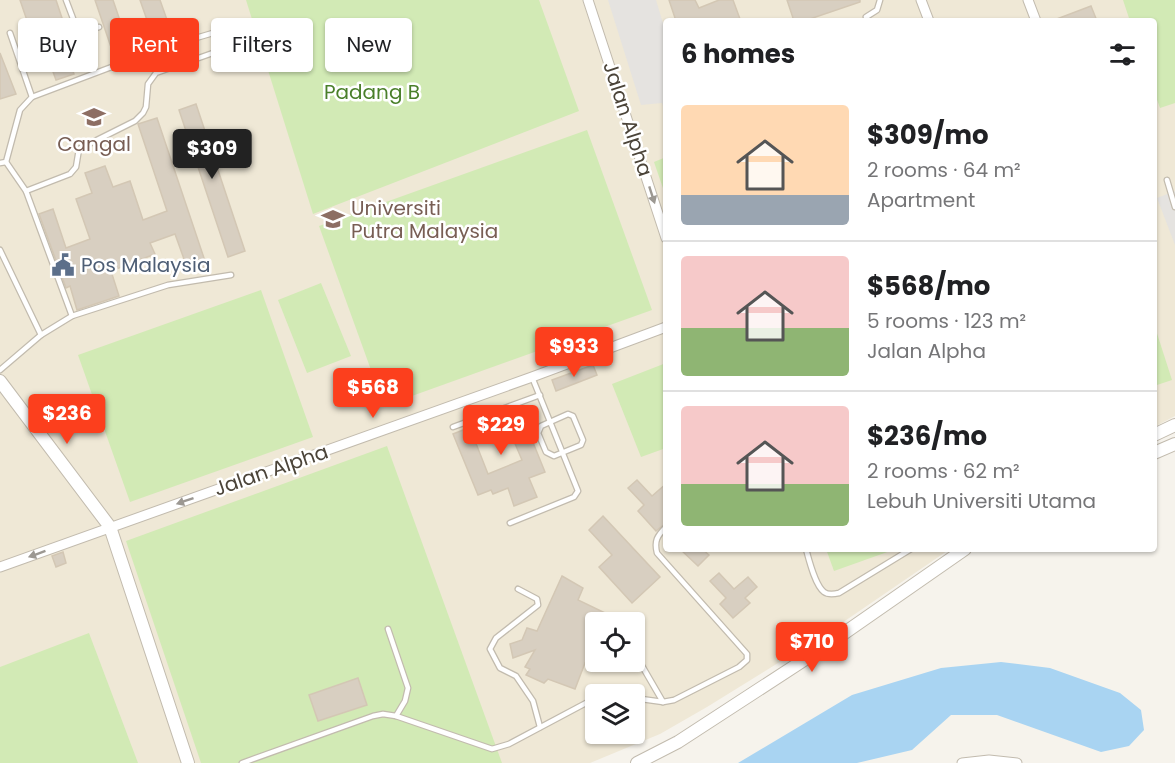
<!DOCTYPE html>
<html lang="en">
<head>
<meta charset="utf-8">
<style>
	body { margin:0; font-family:Poppins,sans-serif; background:#f2f2f2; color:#202124; height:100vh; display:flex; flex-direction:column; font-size:22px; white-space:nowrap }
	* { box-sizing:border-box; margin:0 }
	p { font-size:20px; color:#757577 }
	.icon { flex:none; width:33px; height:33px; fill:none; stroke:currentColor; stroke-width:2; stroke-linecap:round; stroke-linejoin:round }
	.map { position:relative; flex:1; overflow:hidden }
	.sheet { position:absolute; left:663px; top:18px; width:494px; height:534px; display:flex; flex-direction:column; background:#fff; border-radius:6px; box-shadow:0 2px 4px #0004 }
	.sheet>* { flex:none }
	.top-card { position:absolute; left:18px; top:18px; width:555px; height:54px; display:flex; gap:12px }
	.tools { position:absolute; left:585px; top:612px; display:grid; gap:12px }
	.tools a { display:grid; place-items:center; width:60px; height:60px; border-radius:6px; background:#fff; box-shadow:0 2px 4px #0004; font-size:30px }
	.price { position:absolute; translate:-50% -51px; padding:0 14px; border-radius:6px; background:#fc3f1d; color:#fff; font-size:20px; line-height:39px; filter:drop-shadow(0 2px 3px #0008) }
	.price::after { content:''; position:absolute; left:50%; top:36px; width:18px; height:14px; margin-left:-9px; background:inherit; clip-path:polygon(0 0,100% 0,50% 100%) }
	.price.current { background:#222; color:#fff }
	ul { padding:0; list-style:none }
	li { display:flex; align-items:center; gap:18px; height:150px; padding:0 18px }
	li+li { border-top:2px solid #e0e0e0 }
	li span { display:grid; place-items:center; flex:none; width:168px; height:120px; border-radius:6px; color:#555 }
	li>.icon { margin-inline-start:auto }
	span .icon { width:72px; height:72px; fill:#fffc; stroke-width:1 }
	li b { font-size:26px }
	h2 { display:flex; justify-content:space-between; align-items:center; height:72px; padding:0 18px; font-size:26px }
	.tag { padding:0 21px; border-radius:6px; background:#fff; box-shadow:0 2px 4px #0004; font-size:21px; line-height:54px }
	.tag.current { background:#fc3f1d; color:#fff }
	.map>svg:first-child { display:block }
</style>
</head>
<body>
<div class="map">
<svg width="1175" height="763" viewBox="0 0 1175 763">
	<rect width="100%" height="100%" fill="#f6f3ec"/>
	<path fill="#efe8d6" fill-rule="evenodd" d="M0,0H1175V416L1154,427V21H666V549H950L836,627L707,707L660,734L590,763H0ZM596,622H634V662H596ZM596,694H634V734H596Z"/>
	<g fill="#d2eab5">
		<path d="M246,0H539L579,111L313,214Z"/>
		<path d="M1123,0H1175V103L1160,108L1154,91V21H1130Z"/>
		<path d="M587,130L652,310L384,406L319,226Z"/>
		<path d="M666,157V197L654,162Z"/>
		<path d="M321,283L351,356L307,373L278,300Z"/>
		<path d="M261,290L313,437L130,502L78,355Z"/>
		<path d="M1154,324L1172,380L1154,386Z"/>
		<path d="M666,363V448L641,457L612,384Z"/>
		<path d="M387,446L502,763H201L126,541Z"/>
		<path d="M826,549H893V550L834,571Z"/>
		<path d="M89,633L138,763H0V667Z"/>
	</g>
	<g fill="#e5e3e0">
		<path d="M608,0H656L666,33V114L662,103L641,105Z"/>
		<path d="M1175,191V245L1157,198Z"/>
	</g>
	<path fill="#a9d4f2" d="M1001,662L1050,668L1120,693L1141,710L1144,730L1129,746L1101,752L997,715H951L912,750L857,763H738L852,695L941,668Z"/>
	<g fill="#d8cfc1" stroke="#d3c7b4" stroke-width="1.5" fill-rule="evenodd">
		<path d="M20,0H56L65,27L58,29L74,74L56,80L40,36L33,38Z"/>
		<path d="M95,0H113L129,47L113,53Z"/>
		<path d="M140,0H160L172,34L154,40Z"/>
		<path d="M669,0H695L699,8L719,0H733L740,19L734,21H676Z"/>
		<path d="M787,0H860V2L804,21H794Z"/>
		<path d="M1091,6L1097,21H1054V20Z"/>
		<path d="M0,53L16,94L0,99Z"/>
		<path d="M196,104L245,251L228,257L179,110Z"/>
		<path d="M157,118L207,267L189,273L175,234L150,243L155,254L111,271L119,296L77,310L70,286L66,288L39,214L53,209L66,248L90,239L76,199L92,193L85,173L105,166L113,187L130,181L143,220L167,211L138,124Z"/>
		<path d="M593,365L597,375L556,391L552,380Z"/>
		<path d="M519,408L545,472L529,478L537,497L514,506L508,488L493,494L491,490L478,495L453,434ZM508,427L522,460L488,474L475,441Z"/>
		<path d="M637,480L652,496L666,484V523L656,531L638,511L644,505L628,488Z"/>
		<path d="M603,516L660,577L632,603L599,567L612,555L589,530Z"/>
		<path d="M680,549H702L709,555L698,566Z"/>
		<path d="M63,552L66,563L56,567L52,556Z"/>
		<path d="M719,573L734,589L748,577L757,587L745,598L750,603L733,618L720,604L726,598L710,581Z"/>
		<path d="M562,576L583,588L578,600L607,614L604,622H596V667L585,663L575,689L548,679L544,683L526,675L530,669L525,667L535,650L513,658L510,644L522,640L527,628L537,631Z"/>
		<path d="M358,678L367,705L318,721L309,695Z"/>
	</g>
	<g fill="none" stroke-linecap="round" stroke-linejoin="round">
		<g stroke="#c2bbae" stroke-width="7">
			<g id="service">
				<path d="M66,0L77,29L84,31L99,27"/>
				<path d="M866,17L877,10L880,0"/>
				<path d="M6,162L26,191L72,316"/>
				<path d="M0,163L6,162L20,110L32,97L10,33"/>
				<path d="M1167,180L1175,207"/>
				<path d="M26,191L70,174L76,167L79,149L135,121L143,113L146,107L148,84L156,73L244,42L249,37L247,29L240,25L162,48L32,97"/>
				<path d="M0,250L41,335"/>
				<path d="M0,370L41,335L72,316L168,285L231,275"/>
				<path d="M568,414L573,416L583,440L581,445L554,456L546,452L538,433L541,426Z"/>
				<path d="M453,427L540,395"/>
				<path d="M510,523L574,497L578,491L532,377"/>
				<path d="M806,549C809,560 815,585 824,592C828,595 835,594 839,593L911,549"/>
				<path d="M518,589L537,599L538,605L496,638L490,649L500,668L516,676L533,701L540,727"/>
				<path d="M388,629L408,688L405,701L396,716"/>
				<path d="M634,652L663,702"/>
				<path d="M634,698L663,702L674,700L739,667L747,660V654L657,553C654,541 657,536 666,527"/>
				<path d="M242,763L373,716L383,714L396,716L492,749L509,744L586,703L596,701"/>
			</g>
		</g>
		<g stroke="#c2bbae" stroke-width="11">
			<g id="minor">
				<path d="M588,0L666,238"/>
				<path d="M921,0L929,21"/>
				<path d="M1028,0L1036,21"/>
				<path d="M0,567L532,377L666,327"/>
				<path d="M962,763L989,760L1017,763"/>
			</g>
		</g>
		<g stroke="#c2bbae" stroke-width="14">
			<g id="tertiary">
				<path d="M0,381L110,527L188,763"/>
				<path d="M1154,435L1175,425"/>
				<path d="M1154,453L1175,444"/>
				<path d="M637,763L678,742L830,643L965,549"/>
			</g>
		</g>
		<use href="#service" stroke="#fff" stroke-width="4.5"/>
		<use href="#minor" stroke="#fff" stroke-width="9"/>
		<use href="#tertiary" stroke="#fff" stroke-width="12"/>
	</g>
	<defs><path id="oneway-solid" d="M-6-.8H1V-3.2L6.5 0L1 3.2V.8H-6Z" transform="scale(1.5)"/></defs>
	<g fill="#9c9892">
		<use href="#oneway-solid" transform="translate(652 195) rotate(72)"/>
		<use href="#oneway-solid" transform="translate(185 501) rotate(161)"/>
		<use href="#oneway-solid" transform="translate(37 554) rotate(160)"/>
	</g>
	<defs>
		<g id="university-bare" transform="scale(1.8)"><path d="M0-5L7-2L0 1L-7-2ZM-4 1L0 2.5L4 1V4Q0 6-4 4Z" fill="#8d6e63" stroke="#fff" stroke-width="2.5" paint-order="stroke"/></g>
		<g id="civic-bare" transform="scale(1.8)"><path d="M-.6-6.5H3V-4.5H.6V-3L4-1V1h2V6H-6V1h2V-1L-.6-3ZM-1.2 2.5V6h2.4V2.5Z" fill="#5c6f8a" stroke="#fff" stroke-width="2.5" paint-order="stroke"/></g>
	</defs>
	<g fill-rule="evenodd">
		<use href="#university-bare" x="94" y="117"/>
		<use href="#university-bare" x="333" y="219"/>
		<use href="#civic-bare" x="63" y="265"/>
	</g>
	<g text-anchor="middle" stroke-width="5" stroke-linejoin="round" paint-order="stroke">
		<g font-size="20" fill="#4a7f2a" stroke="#fff">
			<text x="372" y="99">Padang B</text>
		</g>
		<g font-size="20" fill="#4b4439" stroke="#fff">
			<text transform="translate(628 119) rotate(72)" y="7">Jalan Alpha</text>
			<text transform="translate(271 470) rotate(-19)" y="7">Jalan Alpha</text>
		</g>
		<g font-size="20" fill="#785e54" stroke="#fff">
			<text x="94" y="151">Cangal</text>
			<text x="351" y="215" text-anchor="start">Universiti<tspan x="351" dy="23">Putra Malaysia</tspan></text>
		</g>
		<g font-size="20" fill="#4e5e75" stroke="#fff" text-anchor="start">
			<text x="81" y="272">Pos Malaysia</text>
		</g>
	</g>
</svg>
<div class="tools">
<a><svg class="icon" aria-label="locate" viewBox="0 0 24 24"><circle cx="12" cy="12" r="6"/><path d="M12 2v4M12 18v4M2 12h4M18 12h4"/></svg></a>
<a><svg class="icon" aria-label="layers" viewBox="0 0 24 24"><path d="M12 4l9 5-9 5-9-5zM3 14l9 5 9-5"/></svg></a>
</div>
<b class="price current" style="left:212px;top:180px">$309</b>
<b class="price" style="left:574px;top:378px">$933</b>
<b class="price" style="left:373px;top:419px">$568</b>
<b class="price" style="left:67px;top:445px">$236</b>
<b class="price" style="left:501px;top:456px">$229</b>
<b class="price" style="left:812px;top:673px">$710</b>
<div class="top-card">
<a class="tag">Buy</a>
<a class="tag current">Rent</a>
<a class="tag">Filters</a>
<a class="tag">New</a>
</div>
<section class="sheet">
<h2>6 homes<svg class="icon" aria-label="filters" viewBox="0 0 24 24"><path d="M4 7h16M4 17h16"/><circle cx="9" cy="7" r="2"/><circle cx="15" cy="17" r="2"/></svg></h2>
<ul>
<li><span style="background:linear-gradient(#ffd9b3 75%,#9aa5b1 0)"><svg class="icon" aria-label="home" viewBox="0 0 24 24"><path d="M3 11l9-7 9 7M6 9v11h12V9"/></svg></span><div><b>$309/mo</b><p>2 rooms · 64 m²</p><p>Apartment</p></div></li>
<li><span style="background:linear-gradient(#f6c9c9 60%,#8fb573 0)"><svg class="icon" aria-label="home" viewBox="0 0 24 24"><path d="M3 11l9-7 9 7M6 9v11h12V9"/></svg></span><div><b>$568/mo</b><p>5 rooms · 123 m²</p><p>Jalan Alpha</p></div></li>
<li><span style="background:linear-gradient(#f6c9c9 65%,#8fb573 0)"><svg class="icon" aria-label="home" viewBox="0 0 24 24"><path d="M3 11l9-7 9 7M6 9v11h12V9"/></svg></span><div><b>$236/mo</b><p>2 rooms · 62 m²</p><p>Lebuh Universiti Utama</p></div></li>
</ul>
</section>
</div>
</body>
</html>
